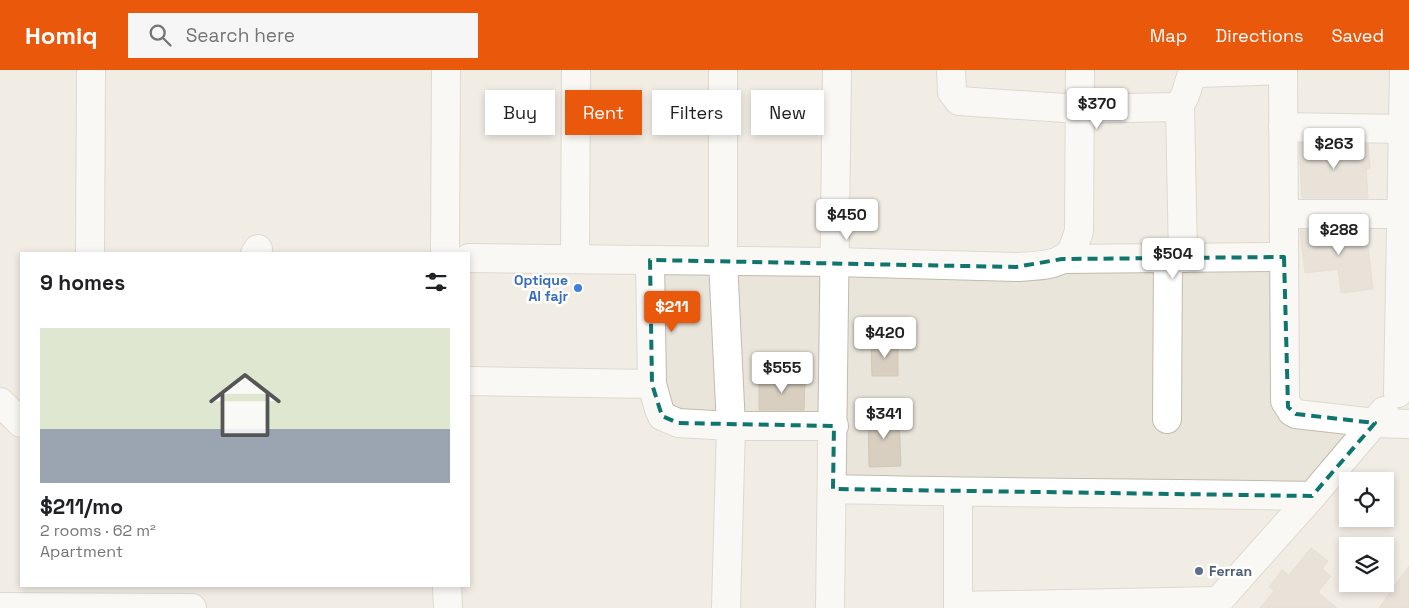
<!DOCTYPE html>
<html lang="en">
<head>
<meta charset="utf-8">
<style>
	body { margin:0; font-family:"Space Grotesk",sans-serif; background:#f6f6f6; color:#202124; height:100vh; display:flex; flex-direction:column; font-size:19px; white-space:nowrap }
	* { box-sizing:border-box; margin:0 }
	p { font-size:16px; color:#757577 }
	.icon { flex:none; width:28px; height:28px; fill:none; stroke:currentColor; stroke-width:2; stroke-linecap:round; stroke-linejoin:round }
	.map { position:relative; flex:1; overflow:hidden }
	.side { position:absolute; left:20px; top:182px; width:450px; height:335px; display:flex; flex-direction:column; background:#fff; border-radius:0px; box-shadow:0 2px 8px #0003 }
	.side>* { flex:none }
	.guide { position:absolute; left:485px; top:20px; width:475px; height:45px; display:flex; gap:10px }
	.tools { position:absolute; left:1339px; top:402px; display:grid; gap:10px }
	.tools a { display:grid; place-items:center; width:55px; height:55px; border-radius:0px; background:#fff; box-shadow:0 2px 8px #0003; font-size:25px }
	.price { position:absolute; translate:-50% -42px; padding:0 11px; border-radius:5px; background:#fff; color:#222; font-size:16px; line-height:32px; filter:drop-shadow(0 1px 2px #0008) }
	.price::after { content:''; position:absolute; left:50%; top:30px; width:15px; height:11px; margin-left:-8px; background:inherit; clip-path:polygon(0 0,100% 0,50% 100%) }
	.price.on { background:#ea580c; color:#fff }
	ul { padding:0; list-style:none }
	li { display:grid; align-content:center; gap:10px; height:265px; padding:0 20px }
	li span { display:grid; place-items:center; height:155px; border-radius:0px; color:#555 }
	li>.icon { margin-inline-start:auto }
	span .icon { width:90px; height:90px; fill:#fffc; stroke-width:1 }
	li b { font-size:21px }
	h2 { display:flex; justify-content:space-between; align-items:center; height:60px; padding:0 20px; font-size:21px }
	.tag { padding:0 18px; border-radius:0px; background:#fff; box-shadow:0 2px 8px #0003; font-size:18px; line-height:45px }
	.tag.on { background:#ea580c; color:#fff }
	header { display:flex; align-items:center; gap:30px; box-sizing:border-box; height:70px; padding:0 25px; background:#ea580c; color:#fff }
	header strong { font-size:24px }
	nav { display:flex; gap:28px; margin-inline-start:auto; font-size:18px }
	.search { width:350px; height:45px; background:#f6f6f6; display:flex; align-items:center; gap:12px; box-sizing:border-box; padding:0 18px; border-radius:0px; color:#757577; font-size:19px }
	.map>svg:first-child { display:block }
</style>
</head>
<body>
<header>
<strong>Homiq</strong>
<div class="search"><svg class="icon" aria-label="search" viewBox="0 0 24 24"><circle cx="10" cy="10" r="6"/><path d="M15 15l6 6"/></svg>Search here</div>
<nav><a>Map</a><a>Directions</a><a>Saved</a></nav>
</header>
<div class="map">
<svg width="1409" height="538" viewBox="0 0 1409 538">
	<rect width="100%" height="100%" fill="#f6f3ec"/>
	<path fill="#eae5da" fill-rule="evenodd" d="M0,0H1409V538H0ZM21,184H469V516H21ZM1348,411H1385V449H1348ZM1348,476H1385V514H1348Z"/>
	<g fill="#d8cfc1" stroke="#d3c7b4">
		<path d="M1299,73L1368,74L1370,98L1366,99L1368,128H1302Z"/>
		<path d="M1300,160H1366L1373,219L1341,223L1338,199L1305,203Z"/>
		<path d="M871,273H898V306H872Z"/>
		<path d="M759,308H805L804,340H759Z"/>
		<path d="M899,343L901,396L869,397L868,344Z"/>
		<path d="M1311,478L1328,491L1322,499L1331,506L1318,522L1337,538H1260L1274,521L1269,517L1282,500L1289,505Z"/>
		<path d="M1409,496V538H1379Z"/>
	</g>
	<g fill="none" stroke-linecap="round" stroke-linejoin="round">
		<g stroke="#c2bbae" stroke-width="30">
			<g id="minor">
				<path d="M723,0V191L731,356L726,538"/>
				<path d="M951,0L952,22L959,31L1079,39L1174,37C1187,31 1186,19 1191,7L1198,3L1283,0"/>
				<path d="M1283,0L1285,331L1292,342L1296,344L1375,353L1409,354"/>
				<path d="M1180,35L1183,188"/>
				<path d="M1283,57L1402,59"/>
				<path d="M1284,144H1401"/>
				<path d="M90,184L91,0"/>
				<path d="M255,184L258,179"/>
				<path d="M445,184L446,0"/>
				<path d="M469,188L835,192L1016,197C1033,196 1062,197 1072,180C1075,174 1077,167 1079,161L1080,0"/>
				<path d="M575,189L576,0"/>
				<path d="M1062,189L1284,187"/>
				<path d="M650,190L652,314L659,339L662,346L678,353L731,356H834"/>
				<path d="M469,311L652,314"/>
				<path d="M1398,323L1404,0"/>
				<path d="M0,332L21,353"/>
				<path d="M1167,349L1168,188"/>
				<path d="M833,419C993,423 1152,423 1312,426"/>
				<path d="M447,516L448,538"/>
				<path d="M958,536L1219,531"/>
				<path d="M0,537L192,538"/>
				<path d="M830,538L837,0"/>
				<path d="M958,538V422"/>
				<path d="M1212,538L1312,426L1384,341"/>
			</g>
		</g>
		<use href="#minor" stroke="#fff" stroke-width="28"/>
	</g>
	<path d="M0 0H1409V538H0ZM1284,187L1288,337L1296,344L1375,353L1312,426L833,419L834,356L678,353L662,346L652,314L650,190L1016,197L1062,189Z" fill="#f6f3ec" fill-opacity=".55" fill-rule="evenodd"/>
	<path fill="none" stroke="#0f766e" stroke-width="4" stroke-dasharray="10 6" stroke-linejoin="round" d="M1284,187L1288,337L1296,344L1375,353L1312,426L833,419L834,356L678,353L662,346L652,314L650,190L1016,197L1062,189Z"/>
	<circle fill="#3f7fe0" stroke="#fff" stroke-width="2" cx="578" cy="218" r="5"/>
	<circle fill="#5c6f8a" stroke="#fff" stroke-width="2" cx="1199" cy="501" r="5"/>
	<g text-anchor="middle" stroke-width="5" stroke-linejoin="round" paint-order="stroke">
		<g font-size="14" font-weight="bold" fill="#366cbe" stroke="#fff" text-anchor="end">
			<text x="568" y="215">Optique<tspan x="568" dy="16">Al fajr</tspan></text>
		</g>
		<g font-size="14" font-weight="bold" fill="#4e5e75" stroke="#fff" text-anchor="start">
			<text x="1209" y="506">Ferran</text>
		</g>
	</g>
</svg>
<div class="tools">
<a><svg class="icon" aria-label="locate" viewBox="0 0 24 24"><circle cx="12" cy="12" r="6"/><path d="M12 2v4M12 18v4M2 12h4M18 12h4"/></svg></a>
<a><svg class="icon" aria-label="layers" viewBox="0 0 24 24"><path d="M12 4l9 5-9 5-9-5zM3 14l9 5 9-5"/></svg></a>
</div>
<b class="price" style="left:1097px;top:60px">$370</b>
<b class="price" style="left:1334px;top:100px">$263</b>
<b class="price" style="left:847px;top:171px">$450</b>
<b class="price" style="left:1339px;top:186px">$288</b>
<b class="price" style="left:1173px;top:210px">$504</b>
<b class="price on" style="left:672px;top:263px">$211</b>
<b class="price" style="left:885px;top:289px">$420</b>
<b class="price" style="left:782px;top:324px">$555</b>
<b class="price" style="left:884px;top:370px">$341</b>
<div class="guide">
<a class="tag">Buy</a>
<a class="tag on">Rent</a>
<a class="tag">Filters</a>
<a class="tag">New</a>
</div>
<section class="side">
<h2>9 homes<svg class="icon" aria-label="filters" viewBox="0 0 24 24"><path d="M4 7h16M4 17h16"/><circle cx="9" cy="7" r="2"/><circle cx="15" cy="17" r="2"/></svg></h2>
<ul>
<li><span style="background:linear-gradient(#dfe7d0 65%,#9aa5b1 0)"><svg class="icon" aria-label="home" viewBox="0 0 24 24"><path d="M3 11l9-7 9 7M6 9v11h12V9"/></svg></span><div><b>$211/mo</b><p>2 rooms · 62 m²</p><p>Apartment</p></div></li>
</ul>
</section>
</div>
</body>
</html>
